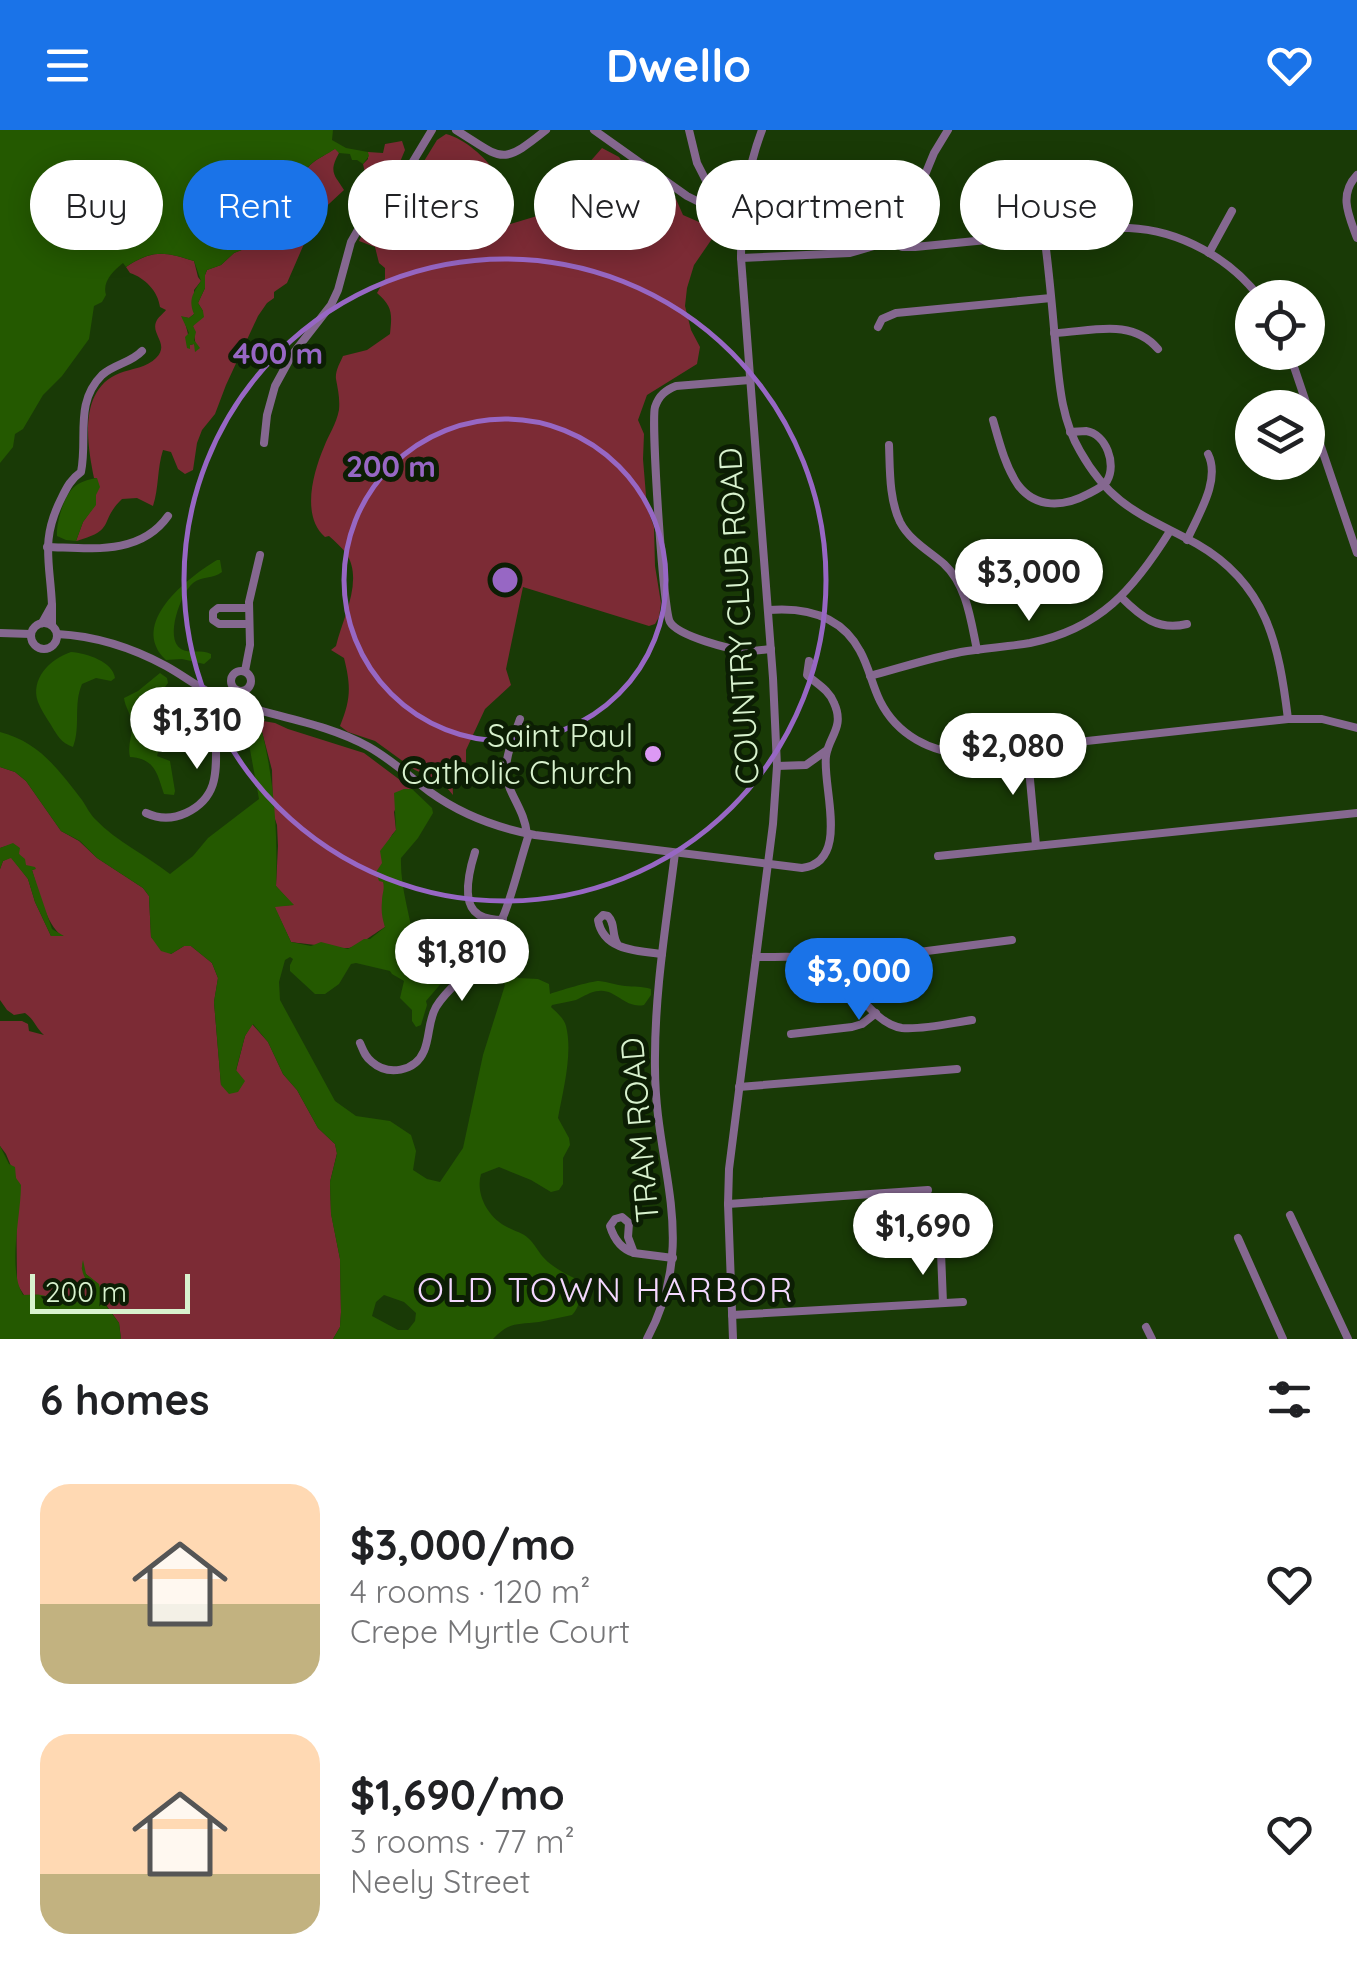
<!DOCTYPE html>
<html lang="en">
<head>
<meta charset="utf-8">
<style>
	body { margin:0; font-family:Quicksand,sans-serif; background:#f2f2f2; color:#202124; height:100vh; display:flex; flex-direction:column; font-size:38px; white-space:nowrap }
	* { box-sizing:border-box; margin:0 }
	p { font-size:32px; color:#757577 }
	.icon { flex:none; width:55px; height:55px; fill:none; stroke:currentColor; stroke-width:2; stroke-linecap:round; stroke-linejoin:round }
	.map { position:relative; height:1209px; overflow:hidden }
	.side { display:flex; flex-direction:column; background:#fff; flex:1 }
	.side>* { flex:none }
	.guide { position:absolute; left:30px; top:30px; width:1298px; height:90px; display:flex; gap:20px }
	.tools { position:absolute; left:1235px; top:150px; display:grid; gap:20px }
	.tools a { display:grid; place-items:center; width:90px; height:90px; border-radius:50%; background:#fff; box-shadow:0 5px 25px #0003; font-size:50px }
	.scale { position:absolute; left:30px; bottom:25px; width:160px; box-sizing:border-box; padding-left:10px; border:5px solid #d8f2ce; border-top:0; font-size:28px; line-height:35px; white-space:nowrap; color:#d8f2ce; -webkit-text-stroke:8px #0c1e04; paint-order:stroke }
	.price { position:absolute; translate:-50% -85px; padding:0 22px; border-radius:35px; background:#fff; color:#222; font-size:32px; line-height:65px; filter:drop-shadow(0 2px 5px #0008) }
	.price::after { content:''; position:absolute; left:50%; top:60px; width:30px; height:22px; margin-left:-15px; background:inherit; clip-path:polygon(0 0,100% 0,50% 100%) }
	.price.selected { background:#1a73e8; color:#fff }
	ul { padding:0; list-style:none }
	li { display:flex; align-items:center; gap:30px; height:250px; padding:0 40px }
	li span { display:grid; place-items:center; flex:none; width:280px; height:200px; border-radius:30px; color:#555 }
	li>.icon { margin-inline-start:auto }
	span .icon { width:120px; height:120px; fill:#fffc; stroke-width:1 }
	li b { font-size:42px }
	h2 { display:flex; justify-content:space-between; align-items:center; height:120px; padding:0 40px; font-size:42px }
	.pill { padding:0 35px; border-radius:45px; background:#fff; box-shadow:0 5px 25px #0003; font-size:35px; line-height:90px }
	.pill.selected { background:#1a73e8; color:#fff }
	header { display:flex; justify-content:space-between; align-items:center; height:130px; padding:0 40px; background:#1a73e8; color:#fff; font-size:45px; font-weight:800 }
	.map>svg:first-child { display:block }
</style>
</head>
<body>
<header><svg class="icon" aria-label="menu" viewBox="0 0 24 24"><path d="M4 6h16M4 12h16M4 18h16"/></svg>Dwello<svg class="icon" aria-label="heart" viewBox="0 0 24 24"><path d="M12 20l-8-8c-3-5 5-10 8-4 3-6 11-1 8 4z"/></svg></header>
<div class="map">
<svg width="1357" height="1209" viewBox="0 0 1357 1209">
	<rect width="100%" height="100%" fill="#193a06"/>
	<g fill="#7c2b35">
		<path d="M446,4C465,9 485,27 496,43L494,50L484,61L489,77V94L501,97L537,86L569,62L581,42L602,18L619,27L622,32C611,38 602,44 601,58L594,62C609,70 623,78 627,96L633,98L644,96C655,81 646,72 664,60L676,69L683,85L699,92L713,91L718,94L716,103L694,135L687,158L685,176L691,200L700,217L697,234L647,265L638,290L644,304L643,329L647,378L654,397L655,436L661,473L659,487L655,494L649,496L523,457L506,539L511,555L485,579L466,620V637H457L452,643L453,665L442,652L415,640L375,611L348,602L340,596C351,569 351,556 344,528L331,520L336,516C343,487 364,450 346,423C341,417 335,411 329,406L325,407C301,386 313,343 324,317C329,304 336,295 339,280C340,268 338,260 336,249C335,241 340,233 343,226L367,220L390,204C392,184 393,177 377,163L385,149V138L379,133L375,117L359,111C367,92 395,80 399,62L391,57L383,66L372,73L362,67L363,58L368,56L363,34L368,29V22L383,23L385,14L402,11L405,20L395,44L400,51L410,54L437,10Z"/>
		<path d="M336,18L339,23C328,43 335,45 344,60L316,86L304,102L307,107L287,153L274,162V168L267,173L258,186L226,255L215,284L202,300L197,313L193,340L185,344L178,339L171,322L163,320C157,339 159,357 153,376L137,368L122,369C98,392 117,400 76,411L83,392L95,375L97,348H94C87,314 78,259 120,243C131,239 148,237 156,228C170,214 151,205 156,192C158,187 163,184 166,180L160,177C158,161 145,148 130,143L126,137C153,119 165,122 194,131L198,147L201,151L194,160V184L189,188L183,187C186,195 189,207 190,215L194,214L196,218L193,196L203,181L198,173L205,158V145L207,140L221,135L234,123L259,113L262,108L286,88L301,59C300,35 318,30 336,18Z"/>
		<path d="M263,591L275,593L288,599L364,623L412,659H404L394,682L396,700C381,716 385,736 384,756C384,771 383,781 385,797C377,802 358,816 349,818C343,819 299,813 291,812L274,776L293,775L276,756L278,716L277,695L273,683L272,640L260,594Z"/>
		<path d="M0,637L15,642L26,651L61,701L79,711L97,728L143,758L149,766L151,807L171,824L184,816H191L212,833L218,848L214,872L221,955L236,941L245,906L252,894L268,912L283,944L297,960L318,998L335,1014L337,1023L330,1052L331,1083L340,1129L341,1182L340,1197L333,1209H121L119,1193L104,1172L98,1154L86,1144L81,1137L92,1157V1162L76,1174C57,1172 43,1165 24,1165L17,1154L16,1048L6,1024L0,1016V891H22L28,894L29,901L44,905C36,898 34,889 25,883L14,885L7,880L0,870V739L3,731L11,727L28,749L35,772L51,806H62C46,794 38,760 32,740L35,739L26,736L13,714L0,718Z"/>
	</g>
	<g fill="#245900" fill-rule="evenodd">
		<path d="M0,0H333L332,10L346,18L368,22L369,26L363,34L357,30H352L350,24L339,23L335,19C318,30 299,35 302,59L286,88L262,108L259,113L234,123L221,135L207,140L205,145V158L198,173L203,181L204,187L193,196L196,202L194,210L200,218L195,222L194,214L190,215V219L187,218L185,207L189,203L181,186L189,188L194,184C188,170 193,163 201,151L194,131C165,122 152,119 126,137L123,133C113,141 102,152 106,165L102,172L94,176L89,209L62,246L43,265L23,299L15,304L13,317L0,333Z"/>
		<path d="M97,348L100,357L96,365V375L83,392L76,411L66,410L57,406C56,394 63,368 73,358C79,352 89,349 97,348Z"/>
		<path d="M217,430H220L222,442C213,449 202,446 193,453C181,463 164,508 181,519C189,524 201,519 211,524V528L204,534L182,529L166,530C128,494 187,448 217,430Z"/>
		<path d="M71,522C87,523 113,532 115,548L111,551L96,548L82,554C73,575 81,596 73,617C61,613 57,605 51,595C46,587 41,580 38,572C30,549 50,529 71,522Z"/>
		<path d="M160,543L167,548L168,553C148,580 151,584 161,613L157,626L170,631L175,661L174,665L164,664C157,644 156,629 130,627C127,615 133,605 132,593C131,584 125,577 124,568L138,561Z"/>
		<path d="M261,597C274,649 278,702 276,756L294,775L275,777L291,812L311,816L321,812L348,819L364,809H370L385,797C382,788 381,781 382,771C382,763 385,760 383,752L379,751L376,742L382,733L380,721L396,700L394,663L404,659H412L432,678L433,683L418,708L401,728C400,757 410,784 414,813L447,835L450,843L426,871L427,875L421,895L416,897L412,891V880L400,868L404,851L392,844L390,841L356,833L351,834L339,854L325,864H315L290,841V835L293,829L290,827L285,830L279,852L280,870L335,971L356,986L390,991L411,1005L416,1021L413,1040L427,1049L440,1052L463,1018L483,925L505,855L496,843L485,837L490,829L510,833L518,848L538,849L549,854L550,864C558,861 591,851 599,851C608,852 616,855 625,856C635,857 641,856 651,859V865L644,875C625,879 616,859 599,861C591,861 583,867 576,870C569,872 560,873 552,875L551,877C556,882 564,888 566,896C573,924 563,960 558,988L569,1008L570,1015L563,1028V1054L559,1060L551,1062L531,1050L499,1037L481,1044C475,1065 489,1088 507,1097C514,1101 523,1103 528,1108C534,1113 538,1121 543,1127C552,1137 564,1143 576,1149C580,1162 582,1175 572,1185C561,1187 550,1190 539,1192C517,1195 510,1191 493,1209H333L340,1197L341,1182L340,1129L331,1084L330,1052L337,1024L335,1014L318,998L297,960L283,944L268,912L253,894L245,906L236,940L245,951L238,962L229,964L221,955L214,872L218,848L212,833L191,816H184L171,824L161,821L151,807L149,766L143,758L97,728L80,711L61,701L26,651L15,642L0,637V602C39,612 58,639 82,670C86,676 90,684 95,689C117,712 146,725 170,744L193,726L208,708L259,669L247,603ZM384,1165L404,1172L416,1183L415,1191L408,1200H398L372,1186L376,1172Z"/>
		<path d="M13,713L20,718L19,724L25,729L26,735L35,737L36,739L32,740L52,799L64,806H51L35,772L28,749L11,728L3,731L0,739V718Z"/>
		<path d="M0,1016L9,1034L15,1037L16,1048L21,1055C21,1086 7,1138 23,1165C29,1165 35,1164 41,1165C64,1168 63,1181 89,1166L92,1157C84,1148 80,1141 83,1130L86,1144L99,1154L104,1173L119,1193L121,1209H0Z"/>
	</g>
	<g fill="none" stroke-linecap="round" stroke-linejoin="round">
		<g stroke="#856890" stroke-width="8">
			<path d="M456,0C503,29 500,37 546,0"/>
			<path d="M594,0L687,66L713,79L742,88"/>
			<path d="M689,0L697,33L722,82"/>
			<path d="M1357,45C1338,65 1349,86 1357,108"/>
			<path d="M1044,104C1049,139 1052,175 1055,210C1059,248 1060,287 1080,321C1112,378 1144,385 1197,414C1267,454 1279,515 1288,589"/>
			<path d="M889,110L902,117H915C955,113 996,109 1037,105C1067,102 1098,97 1129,98C1179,100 1230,128 1260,168"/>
			<path d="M1209,123L1232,81"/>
			<path d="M741,128L850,123L884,113L906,91L934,23L948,0"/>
			<path d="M878,197L882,189L896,183L1051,168"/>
			<path d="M1054,203C1090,202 1131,187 1158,219"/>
			<path d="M1289,222L1357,423"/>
			<path d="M750,250L676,256C666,260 659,265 655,277C651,291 663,480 670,492C678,506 731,520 748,521C755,521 763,520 771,519"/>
			<path d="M993,290C999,311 1005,336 1018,355C1036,379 1064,377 1088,364C1094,361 1103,357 1107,351C1117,334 1106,304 1086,301C1081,301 1075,302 1070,302"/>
			<path d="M264,313L267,285L275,256L292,225L331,175L338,160L351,112L359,98L394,63L432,0"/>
			<path d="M889,315C890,340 889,369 900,392C910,411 929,421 944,434C967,455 971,492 977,520"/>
			<path d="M1187,410C1198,385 1221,350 1208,324"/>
			<path d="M47,417C89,418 140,426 168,386"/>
			<path d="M1121,467C1141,487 1158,501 1187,494"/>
			<path d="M52,475C50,431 40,410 62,367C67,357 71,349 81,342C88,308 74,273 102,245C114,234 131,233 142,221"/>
			<path d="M249,478H218L213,482V490L219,494H249"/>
			<path d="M768,480C805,477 841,485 860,521C869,537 872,555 880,571C897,605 931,623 968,624L1288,589H1322L1357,598"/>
			<circle cx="44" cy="506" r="13"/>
			<path d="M42,493L52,475V495"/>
			<path d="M0,503L31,504"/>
			<path d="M57,504C96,506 131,517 166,536C186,547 204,562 225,570C273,587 324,592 369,617C392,630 410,647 430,662C462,685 497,698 535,705L802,738C851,732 822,657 826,626C829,606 845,597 834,573C829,560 817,554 807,545L809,531"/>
			<circle cx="241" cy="551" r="10"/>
			<path d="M245,541L250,515L249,472L260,425"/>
			<path d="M870,546C900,538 930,528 961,522C983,518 1007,517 1030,513C1100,499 1134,459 1170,401"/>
			<path d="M214,565V583L217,588L222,584L227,570"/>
			<path d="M520,589C512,613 500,634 510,659C517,675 525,686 527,704"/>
			<path d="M1027,617L1036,715"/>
			<path d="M777,636L806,635L827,620"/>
			<path d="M146,683C159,689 173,689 186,683C228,663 212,625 217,588"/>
			<path d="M475,722C470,738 460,774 479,785C486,789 496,790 503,790"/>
			<path d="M938,726L1357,683"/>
			<path d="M618,815C611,805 616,794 608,786L603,785L598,790C603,820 636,821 662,824"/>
			<path d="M756,827C777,828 806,823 825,834C851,848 872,894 902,898C922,900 952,893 972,890"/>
			<path d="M855,862L880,837L896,825L1012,810"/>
			<path d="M791,904L852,897L862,894L876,883"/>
			<path d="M360,913C363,920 365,927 372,932C388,946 415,942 424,921C430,907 428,891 436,877C448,857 469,844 482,826C509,788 515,746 529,704"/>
			<path d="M739,957L957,939"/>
			<path d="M728,1074L928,1060"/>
			<path d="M1290,1085L1348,1209"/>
			<path d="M622,1087L629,1093L628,1107L634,1123C621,1119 614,1109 610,1096L615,1089Z"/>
			<path d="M1238,1108L1283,1209"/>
			<path d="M941,1122L943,1173"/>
			<path d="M634,1123L673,1128"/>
			<path d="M732,1185L963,1172"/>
			<path d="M1146,1197L1152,1209"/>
			<path d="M647,1209C700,1110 655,1039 655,938C654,865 666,795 675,723"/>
			<path d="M733,1209L728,1074L729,1039L773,694L777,636L773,548L741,128C741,83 746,42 762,0"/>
		</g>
	</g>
	<g fill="none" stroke="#9767c4" stroke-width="5">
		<circle cx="505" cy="450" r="161"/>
		<circle cx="505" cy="450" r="321"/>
	</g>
	<circle fill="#dc99f4" stroke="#0c1e04" stroke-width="4" cx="653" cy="624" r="10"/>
	<g text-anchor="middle" stroke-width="10" stroke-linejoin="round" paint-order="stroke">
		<g font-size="32" fill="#d8f2ce" stroke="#0c1e04">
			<text transform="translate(739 486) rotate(-93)" y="11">COUNTRY CLUB ROAD</text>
			<text transform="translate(640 1000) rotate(-95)" y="11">TRAM ROAD</text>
		</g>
		<g font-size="32" fill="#d8f2ce" stroke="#0c1e04" text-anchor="end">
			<text x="633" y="617">Saint Paul<tspan x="633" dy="37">Catholic Church</tspan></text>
		</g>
		<g font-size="35" letter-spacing="2.5" fill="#f4d8ff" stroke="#0c1e04">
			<text x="606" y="1172">OLD TOWN HARBOR</text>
		</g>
	</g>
	<circle cx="505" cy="450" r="15" fill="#9767c4" stroke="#0c1e04" stroke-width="5"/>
	<g font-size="30" text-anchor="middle" font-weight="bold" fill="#9767c4" stroke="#0c1e04" stroke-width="10" stroke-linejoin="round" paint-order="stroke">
		<text x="278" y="234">400 m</text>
		<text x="391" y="347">200 m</text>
	</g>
</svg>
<div class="tools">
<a><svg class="icon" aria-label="locate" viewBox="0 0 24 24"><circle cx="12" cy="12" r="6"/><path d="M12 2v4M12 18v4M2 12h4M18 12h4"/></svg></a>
<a><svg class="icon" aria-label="layers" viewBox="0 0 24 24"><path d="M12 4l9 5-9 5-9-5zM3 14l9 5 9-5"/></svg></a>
</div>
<div class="scale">200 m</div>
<b class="price" style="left:1029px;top:494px">$3,000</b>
<b class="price" style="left:197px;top:642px">$1,310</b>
<b class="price" style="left:1013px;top:668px">$2,080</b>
<b class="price" style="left:462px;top:874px">$1,810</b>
<b class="price selected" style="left:859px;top:893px">$3,000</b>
<b class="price" style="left:923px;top:1148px">$1,690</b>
<div class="guide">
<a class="pill">Buy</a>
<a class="pill selected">Rent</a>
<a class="pill">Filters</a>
<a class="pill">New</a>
<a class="pill">Apartment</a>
<a class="pill">House</a>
</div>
</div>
<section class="side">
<h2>6 homes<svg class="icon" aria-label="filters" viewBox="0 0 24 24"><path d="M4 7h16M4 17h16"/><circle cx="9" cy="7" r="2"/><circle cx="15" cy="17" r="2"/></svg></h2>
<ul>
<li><span style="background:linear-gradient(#ffd9b3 60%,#c2b280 0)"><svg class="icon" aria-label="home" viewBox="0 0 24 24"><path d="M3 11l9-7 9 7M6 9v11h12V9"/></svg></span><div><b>$3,000/mo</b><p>4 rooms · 120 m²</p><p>Crepe Myrtle Court</p></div><svg class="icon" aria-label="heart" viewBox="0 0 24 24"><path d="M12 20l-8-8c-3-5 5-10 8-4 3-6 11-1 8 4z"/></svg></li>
<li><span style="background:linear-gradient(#ffd9b3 70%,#c2b280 0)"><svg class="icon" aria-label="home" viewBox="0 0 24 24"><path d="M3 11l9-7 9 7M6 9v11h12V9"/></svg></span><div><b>$1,690/mo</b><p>3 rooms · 77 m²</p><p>Neely Street</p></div><svg class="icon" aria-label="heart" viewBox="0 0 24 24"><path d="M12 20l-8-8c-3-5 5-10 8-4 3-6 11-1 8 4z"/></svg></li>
</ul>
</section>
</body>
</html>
